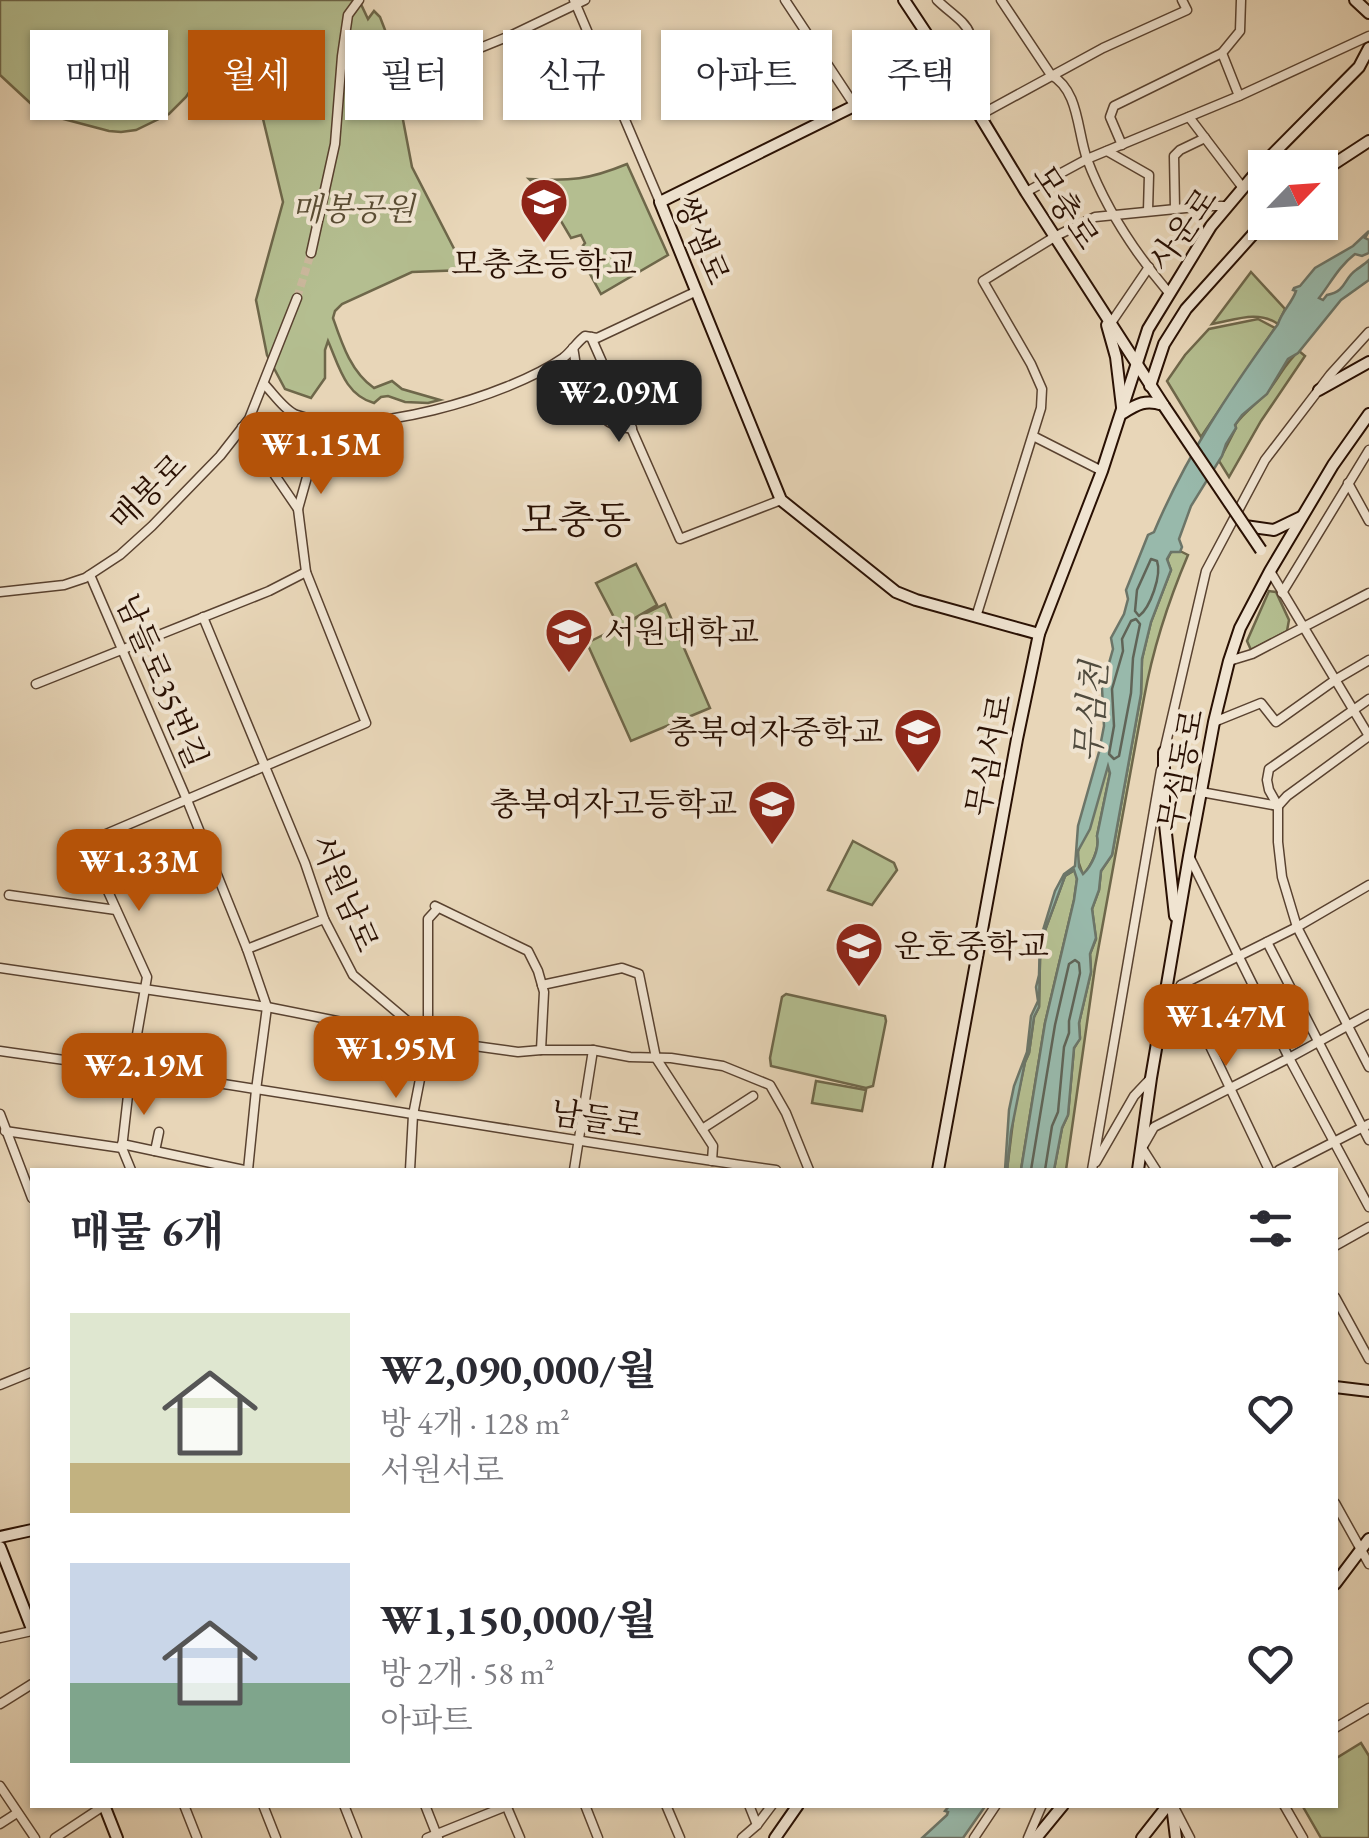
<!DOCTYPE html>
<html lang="ko">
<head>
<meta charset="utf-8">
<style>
	body { margin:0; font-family:"EB Garamond","Noto Serif KR",serif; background:#f2f2f3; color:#2b2b33; height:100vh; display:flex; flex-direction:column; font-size:38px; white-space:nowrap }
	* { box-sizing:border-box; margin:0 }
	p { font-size:32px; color:#7c7c81 }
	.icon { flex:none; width:55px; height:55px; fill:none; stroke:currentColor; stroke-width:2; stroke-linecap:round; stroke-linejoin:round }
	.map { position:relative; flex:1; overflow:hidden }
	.sheet { position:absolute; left:30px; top:1168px; width:1308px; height:640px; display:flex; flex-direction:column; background:#fff; border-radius:0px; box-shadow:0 2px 8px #0004 }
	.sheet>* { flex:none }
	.top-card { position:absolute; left:30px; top:30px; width:1310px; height:90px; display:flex; gap:20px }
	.needle { width:65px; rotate:65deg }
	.fabs { position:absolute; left:1248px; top:150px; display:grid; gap:20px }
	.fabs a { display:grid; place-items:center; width:90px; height:90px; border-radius:0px; background:#fff; box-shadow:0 2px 8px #0004; font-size:50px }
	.price { position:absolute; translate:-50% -85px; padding:0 22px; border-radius:20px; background:#b45309; color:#fff; font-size:32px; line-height:65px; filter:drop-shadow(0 2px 5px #0008) }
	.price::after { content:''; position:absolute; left:50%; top:60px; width:30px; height:22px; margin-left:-15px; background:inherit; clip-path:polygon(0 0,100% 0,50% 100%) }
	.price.active { background:#222; color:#fff }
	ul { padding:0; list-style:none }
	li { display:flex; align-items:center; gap:30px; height:250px; padding:0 40px }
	li span { display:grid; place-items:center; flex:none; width:280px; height:200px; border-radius:0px; color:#555 }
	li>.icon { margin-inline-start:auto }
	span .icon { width:120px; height:120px; fill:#fffc; stroke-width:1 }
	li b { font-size:42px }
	h2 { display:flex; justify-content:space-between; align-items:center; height:120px; padding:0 40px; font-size:42px }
	.pill { padding:0 35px; border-radius:0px; background:#fff; box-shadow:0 2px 8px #0004; font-size:35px; line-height:90px }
	.pill.active { background:#b45309; color:#fff }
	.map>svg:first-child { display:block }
</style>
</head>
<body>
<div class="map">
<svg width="1369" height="1838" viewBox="0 0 1369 1838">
	<rect width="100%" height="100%" fill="#e8d6b8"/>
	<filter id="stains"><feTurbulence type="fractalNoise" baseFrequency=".002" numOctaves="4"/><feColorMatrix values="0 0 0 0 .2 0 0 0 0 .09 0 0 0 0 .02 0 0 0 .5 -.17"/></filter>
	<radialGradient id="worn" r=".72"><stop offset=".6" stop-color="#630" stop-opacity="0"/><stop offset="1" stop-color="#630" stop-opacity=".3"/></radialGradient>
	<g fill="#b4be90" stroke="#6e674a" stroke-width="2.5">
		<path d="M0,0H359L368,19L374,11L380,17L399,66L390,68L396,83L412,167L465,270L412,272L342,304L335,311L333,318C342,344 351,372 374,388L392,381L402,389L440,400L428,403L405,402L388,396L381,397L374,403C345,395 339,366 328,341L325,350V378L311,398L285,389L267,355L256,300L283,202L257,94L201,74L186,97L169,114L136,130L121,132L109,131L41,113L0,75Z"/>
		<path d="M627,164L668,255L601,294L578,252L585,243L581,235L571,238L545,194L529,179C571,181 588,180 627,164Z"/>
		<path d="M1251,272L1285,309L1278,324C1258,310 1235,320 1212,324Z"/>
		<path d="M1258,319L1275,328L1201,437L1167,381L1185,355L1209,329Z"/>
		<path d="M1299,351L1305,356L1261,421L1229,477L1219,461L1236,428L1235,425C1245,411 1259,402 1269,390C1281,375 1285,363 1299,351Z"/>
		<path d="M1180,551L1188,555C1168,602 1153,648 1144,698L1095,967L1066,1170H1054L1062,1128L1068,1115L1074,1048L1080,1038L1079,1023L1091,972L1090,954L1096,939L1092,909L1099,890L1101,871L1112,855L1141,694L1142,659L1151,622L1171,570L1167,560L1171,552Z"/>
		<path d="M636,564L657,605L626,623L665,604L710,708L631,741L587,643L619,627L596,583Z"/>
		<path d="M1269,591L1276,592L1289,620L1287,631L1251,650L1247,641Z"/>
		<path d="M1107,765L1110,773L1097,836C1100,849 1091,866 1083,875L1077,858L1078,851Z"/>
		<path d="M853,841L894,863L897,870L872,905L828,890Z"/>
		<path d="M1075,870L1077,879L1074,900L1045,1023L1021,1170H1007L1014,1113L1025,1062L1029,1053L1034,1017L1039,1007L1040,959L1044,933L1065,876Z"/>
		<path d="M786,994L885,1016L886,1021L873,1086L866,1088L771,1066L770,1058L782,997Z"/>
		<path d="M816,1081L866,1090L862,1111L812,1103Z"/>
		<path d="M1361,1743L1369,1756V1838H1321L1302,1805H1335V1759Z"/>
	</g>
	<g fill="#98b9ab" stroke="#6c7568" stroke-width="2.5" fill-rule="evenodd">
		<path d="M1369,231L1365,238L1369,240V253L1362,256L1355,254C1339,266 1330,284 1319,298L1323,300L1327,295C1347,291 1343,279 1356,270C1360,267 1365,264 1369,260V280L1341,300L1298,353L1288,359L1267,394L1242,415L1235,425L1236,428L1226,444L1222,456L1191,506L1179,539L1182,547L1180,552H1171L1167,559L1171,570L1151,622L1142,659L1141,694L1112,855L1101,871L1099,890L1092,909L1096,938L1090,954L1091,972L1079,1023L1080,1039L1074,1048L1068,1115L1062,1128L1054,1170H1021L1045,1023L1074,900L1077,879L1074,870L1065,876L1044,933L1040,959L1039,1007L1034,1017L1029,1053L1025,1062L1011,1132L1007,1170H1005L1009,1110L1014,1086L1027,1052L1031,1016L1038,1001L1036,987L1039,975L1040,940L1055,891L1064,874L1075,866L1078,826L1099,752L1104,726L1102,688L1113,649L1111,638L1124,614L1128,599L1126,590L1148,535L1154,532C1186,456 1230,390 1278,324C1282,311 1292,303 1296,291L1293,290L1294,288L1300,286L1315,268L1353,246ZM1108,766L1110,773L1097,836C1100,848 1092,866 1083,874L1079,867L1078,851L1090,829Z"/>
		<path d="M950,1805H986L963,1838H922L947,1815L948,1812L945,1811Z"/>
	</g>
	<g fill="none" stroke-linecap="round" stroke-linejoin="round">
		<g stroke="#606457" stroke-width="2.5">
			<path d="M1151,559L1157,561C1162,575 1150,608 1139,616L1135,611L1137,590Z"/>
			<path d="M1136,619L1140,624L1133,658L1131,693L1119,756L1114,759L1109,754L1114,726L1112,689L1123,651L1122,639L1131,621Z"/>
			<path d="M1031,1170L1055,1025L1069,964L1075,960L1079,963L1080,973L1069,1021V1033L1064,1047L1058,1112L1052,1126L1045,1170"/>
		</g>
		<path stroke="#cbb89d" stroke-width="8" stroke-dasharray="8 4" stroke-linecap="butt" d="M297,298L311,253"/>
		<g stroke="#594230" stroke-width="11">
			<g id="street">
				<path d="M574,0L660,202"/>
				<path d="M785,0L855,106"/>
				<path d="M937,0C945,8 954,14 962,22C981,41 971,69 966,93"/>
				<path d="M1001,0L1051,75C1079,90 1077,131 1087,159C1105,207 1136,254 1169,293"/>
				<path d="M393,69L402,74L418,73L512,35L585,0"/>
				<path d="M1239,96L1222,53L1240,31L1241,0"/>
				<path d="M980,115L1103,48L1187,10L1182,0"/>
				<path d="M1189,117L1243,188"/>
				<path d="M1122,145L1110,117L1114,106L1222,53"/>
				<path d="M1107,151L1149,175L1148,211"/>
				<path d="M1026,192L1087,159L1239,96L1369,36"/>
				<path d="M1175,209L1174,156L1180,150L1205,138"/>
				<path d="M311,253L335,144L342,56L348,15L359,0"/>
				<path d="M1111,323L1149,267"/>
				<path d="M591,337L680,539L781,500"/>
				<path d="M573,348C576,361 576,377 581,389C589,409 611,430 632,428"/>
				<path d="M264,384C273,393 285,411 297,415C362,440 508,396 563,358C571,352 577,342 585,336L597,338L697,291"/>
				<path d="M242,427L298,509"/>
				<path d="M1033,436L1102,471"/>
				<path d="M1348,483L1369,521"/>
				<path d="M1270,571L1369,736"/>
				<path d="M90,575L187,800L247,949L267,1007L256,1090L248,1170"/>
				<path d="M0,592L64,585L85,578L120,555L152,526L220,456L249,419L297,298"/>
				<path d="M1282,593L1369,450"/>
				<path d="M203,617L305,863L324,919L353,975L424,1035"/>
				<path d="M976,617L1041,408L1042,389L1031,364L983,281L1056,236L1095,217L1206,206H1227"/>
				<path d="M1229,661L1252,654L1369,593"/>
				<path d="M36,684L269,591L306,572"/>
				<path d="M1369,699L1269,769L1267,780L1269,790L1278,806V842L1282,877L1297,927L1369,1067"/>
				<path d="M1214,722L1261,703L1276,722L1335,680L1369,660"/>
				<path d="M1163,756L1206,571L1265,460L1330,375L1369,332"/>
				<path d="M1201,792L1278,806"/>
				<path d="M1278,806L1287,796L1369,736"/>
				<path d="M1189,856L1289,1058L1369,1207"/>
				<path d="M9,895L116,910"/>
				<path d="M1267,942L1369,1140"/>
				<path d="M247,949L324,919"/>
				<path d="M0,968L267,1007L438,1041L518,1052L541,1050H593L630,1057L671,1058L723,1066L770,1085L786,1113L809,1170"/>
				<path d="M542,985L622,968L639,974L656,1058L713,1146L712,1161"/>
				<path d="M1181,985L1297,927L1369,885"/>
				<path d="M1181,985L1269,1170"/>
				<path d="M0,1051C259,1086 517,1134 776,1170"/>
				<path d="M0,1114L32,1198"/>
				<path d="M702,1129L753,1096"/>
				<path d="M5,1131L122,1148"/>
				<path d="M122,1144L244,1170"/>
				<path d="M155,1151L159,1132"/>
				<path d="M1096,1162L1134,1096L1151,1078"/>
				<path d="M131,1170L122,1148L131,1069L147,977L106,887L92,840L366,723L306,572L298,509L323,420"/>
				<path d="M410,1170L413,1115L428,1038V919L438,908L435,906L528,951L538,971L544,992L541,1050"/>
				<path d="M574,1170L593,1050"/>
				<path d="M1092,1170L1161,770"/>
				<path d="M1156,1170L1142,1148L1154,1127L1289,1058L1369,1014"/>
				<path d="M1279,1170L1369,1124"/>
				<path d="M1335,1246L1369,1227"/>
				<path d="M1335,1297L1369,1359"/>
				<path d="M0,1385L32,1372"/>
				<path d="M1335,1503L1369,1564"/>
				<path d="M0,1638L32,1631"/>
				<path d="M0,1704L32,1684"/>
				<path d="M1335,1728L1369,1708"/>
				<path d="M0,1786L35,1838"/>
				<path d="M184,1805L197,1838"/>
				<path d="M263,1805L276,1838"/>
				<path d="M344,1805L357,1838"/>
				<path d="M425,1805L438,1838"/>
				<path d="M506,1805L520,1838"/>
				<path d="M585,1805L598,1838"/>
				<path d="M666,1805L680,1838"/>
				<path d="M749,1805L757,1825"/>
				<path d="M1284,1805L1303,1838"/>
				<path d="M1175,1809L1190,1838"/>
				<path d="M0,1824L17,1813"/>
				<path d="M55,1838L105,1805"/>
				<path d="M427,1838L509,1805"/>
				<path d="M742,1838L757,1825L772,1805"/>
				<path d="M974,1838L996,1805"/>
				<path d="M1028,1838L1042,1805"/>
			</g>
		</g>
		<g stroke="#291003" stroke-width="14">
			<g id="secondary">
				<path d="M904,0L969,98L1026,192L1164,406"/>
				<path d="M1355,0L1369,13"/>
				<path d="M945,61L660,202L781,500L896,592L916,600L1039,634"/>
				<path d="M1320,173L1369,141"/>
				<path d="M1107,325L1116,357L1122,407"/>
				<path d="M1150,386L1164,344L1186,309L1265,221"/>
				<path d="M1319,390L1369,362"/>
				<path d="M1123,413C1137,404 1146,399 1163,405"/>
				<path d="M1245,526L1274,530L1301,517"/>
				<path d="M1164,752V815L1175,916"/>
				<path d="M938,1170L1017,739L1039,634L1102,471L1148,329L1211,226L1265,162L1359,67L1369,48"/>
				<path d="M1138,1170L1151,1078L1189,856L1214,722L1229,661L1240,628L1270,571L1333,465L1369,414"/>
				<path d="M1335,1387L1369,1391"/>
				<path d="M0,1537L32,1530"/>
				<path d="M0,1547L32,1629"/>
				<path d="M1335,1584L1369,1539"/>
				<path d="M104,1805L117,1838"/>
				<path d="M1172,1805L1176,1838"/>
				<path d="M775,1838L798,1805"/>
				<path d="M1036,1838L1063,1805"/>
				<path d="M1142,1838L1168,1805"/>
			</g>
		</g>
		<use href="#street" stroke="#f0e4d1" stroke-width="8"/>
		<use href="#secondary" stroke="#f0e4d1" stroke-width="10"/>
		<g stroke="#291003" stroke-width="14" stroke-linecap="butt">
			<path id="secondary-bridge" d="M1164,406L1261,550"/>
		</g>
		<use href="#secondary-bridge" stroke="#f0e4d1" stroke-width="10"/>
	</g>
	<defs>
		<g id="school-pin" transform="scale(2.5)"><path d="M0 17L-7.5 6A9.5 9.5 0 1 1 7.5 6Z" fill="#8f2418" stroke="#f0e4d1"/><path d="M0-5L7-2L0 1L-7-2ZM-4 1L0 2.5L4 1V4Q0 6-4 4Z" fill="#fff"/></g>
		<g id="university-pin" transform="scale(2.5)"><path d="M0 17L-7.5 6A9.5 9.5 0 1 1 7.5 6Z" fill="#8f2418" stroke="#f0e4d1"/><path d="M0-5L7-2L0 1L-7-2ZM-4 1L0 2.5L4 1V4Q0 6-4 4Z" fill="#fff"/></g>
	</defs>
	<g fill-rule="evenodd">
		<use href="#school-pin" x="544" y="202"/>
		<use href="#university-pin" x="569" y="632"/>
		<use href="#school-pin" x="918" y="732"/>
		<use href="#school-pin" x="772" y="804"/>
		<use href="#school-pin" x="859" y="946"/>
	</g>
	<g text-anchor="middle" stroke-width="8" stroke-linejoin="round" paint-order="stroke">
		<g font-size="32" fill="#291003" stroke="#f0e4d1">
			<text transform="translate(1066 207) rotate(57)" y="11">모충로</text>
			<text transform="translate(1183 229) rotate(-55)" y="11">사운로</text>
			<text transform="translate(702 240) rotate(67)" y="11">쌍샘로</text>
			<text transform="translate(148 492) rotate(-45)" y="11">매봉로</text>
			<text transform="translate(162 681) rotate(67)" y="11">남들로35번길</text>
			<text transform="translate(989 755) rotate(-79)" y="11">무심서로</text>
			<text transform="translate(1181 770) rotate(-79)" y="11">무심동로</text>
			<text transform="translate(345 893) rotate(67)" y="11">서원남로</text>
			<text transform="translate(597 1119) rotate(9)" y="11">남들로</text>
		</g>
		<g font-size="32" font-style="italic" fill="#5a4d34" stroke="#f0e4d1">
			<text x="353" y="220">매봉공원</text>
		</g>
		<g font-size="32" fill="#291003" stroke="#f0e4d1" text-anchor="start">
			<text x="544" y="275" text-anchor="middle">모충초등학교</text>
			<text x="604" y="643">서원대학교</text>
			<text x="883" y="743" text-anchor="end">충북여자중학교</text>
			<text x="737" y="815" text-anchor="end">충북여자고등학교</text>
			<text x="894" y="957">운호중학교</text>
		</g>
		<g font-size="35" font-style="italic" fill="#504b3e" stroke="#f0e4d1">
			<text transform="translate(1091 712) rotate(-86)" y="12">무심천</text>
		</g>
		<g font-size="38" fill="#291003" stroke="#f0e4d1">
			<text x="576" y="533">모충동</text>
		</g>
	</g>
	<rect width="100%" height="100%" filter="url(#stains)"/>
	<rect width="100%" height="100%" fill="url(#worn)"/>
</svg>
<div class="fabs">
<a><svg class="needle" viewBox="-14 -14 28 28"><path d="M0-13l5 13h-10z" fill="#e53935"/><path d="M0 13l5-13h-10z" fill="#7c7c81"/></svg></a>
</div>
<b class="price active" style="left:619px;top:445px">₩2.09M</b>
<b class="price" style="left:321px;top:497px">₩1.15M</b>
<b class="price" style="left:139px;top:914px">₩1.33M</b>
<b class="price" style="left:1226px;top:1069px">₩1.47M</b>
<b class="price" style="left:396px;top:1101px">₩1.95M</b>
<b class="price" style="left:144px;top:1118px">₩2.19M</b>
<div class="top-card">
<a class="pill">매매</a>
<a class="pill active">월세</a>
<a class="pill">필터</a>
<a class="pill">신규</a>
<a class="pill">아파트</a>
<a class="pill">주택</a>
</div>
<section class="sheet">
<h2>매물 6개<svg class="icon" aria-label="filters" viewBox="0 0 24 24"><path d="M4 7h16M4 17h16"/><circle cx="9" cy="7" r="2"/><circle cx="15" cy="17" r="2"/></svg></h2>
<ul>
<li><span style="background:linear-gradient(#dfe7d0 75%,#c2b280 0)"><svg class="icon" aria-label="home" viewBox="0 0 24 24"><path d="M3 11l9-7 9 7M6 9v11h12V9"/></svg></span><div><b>₩2,090,000/월</b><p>방 4개 · 128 m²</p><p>서원서로</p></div><svg class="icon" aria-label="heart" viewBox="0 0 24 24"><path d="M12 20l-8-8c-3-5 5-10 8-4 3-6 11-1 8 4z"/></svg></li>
<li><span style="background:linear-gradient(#c9d6e8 60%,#7fa58c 0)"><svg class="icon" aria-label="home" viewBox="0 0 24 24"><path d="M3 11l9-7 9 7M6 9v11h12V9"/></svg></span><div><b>₩1,150,000/월</b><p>방 2개 · 58 m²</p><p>아파트</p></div><svg class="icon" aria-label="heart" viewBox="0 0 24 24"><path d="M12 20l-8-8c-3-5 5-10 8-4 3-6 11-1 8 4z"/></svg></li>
</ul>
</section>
</div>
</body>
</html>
